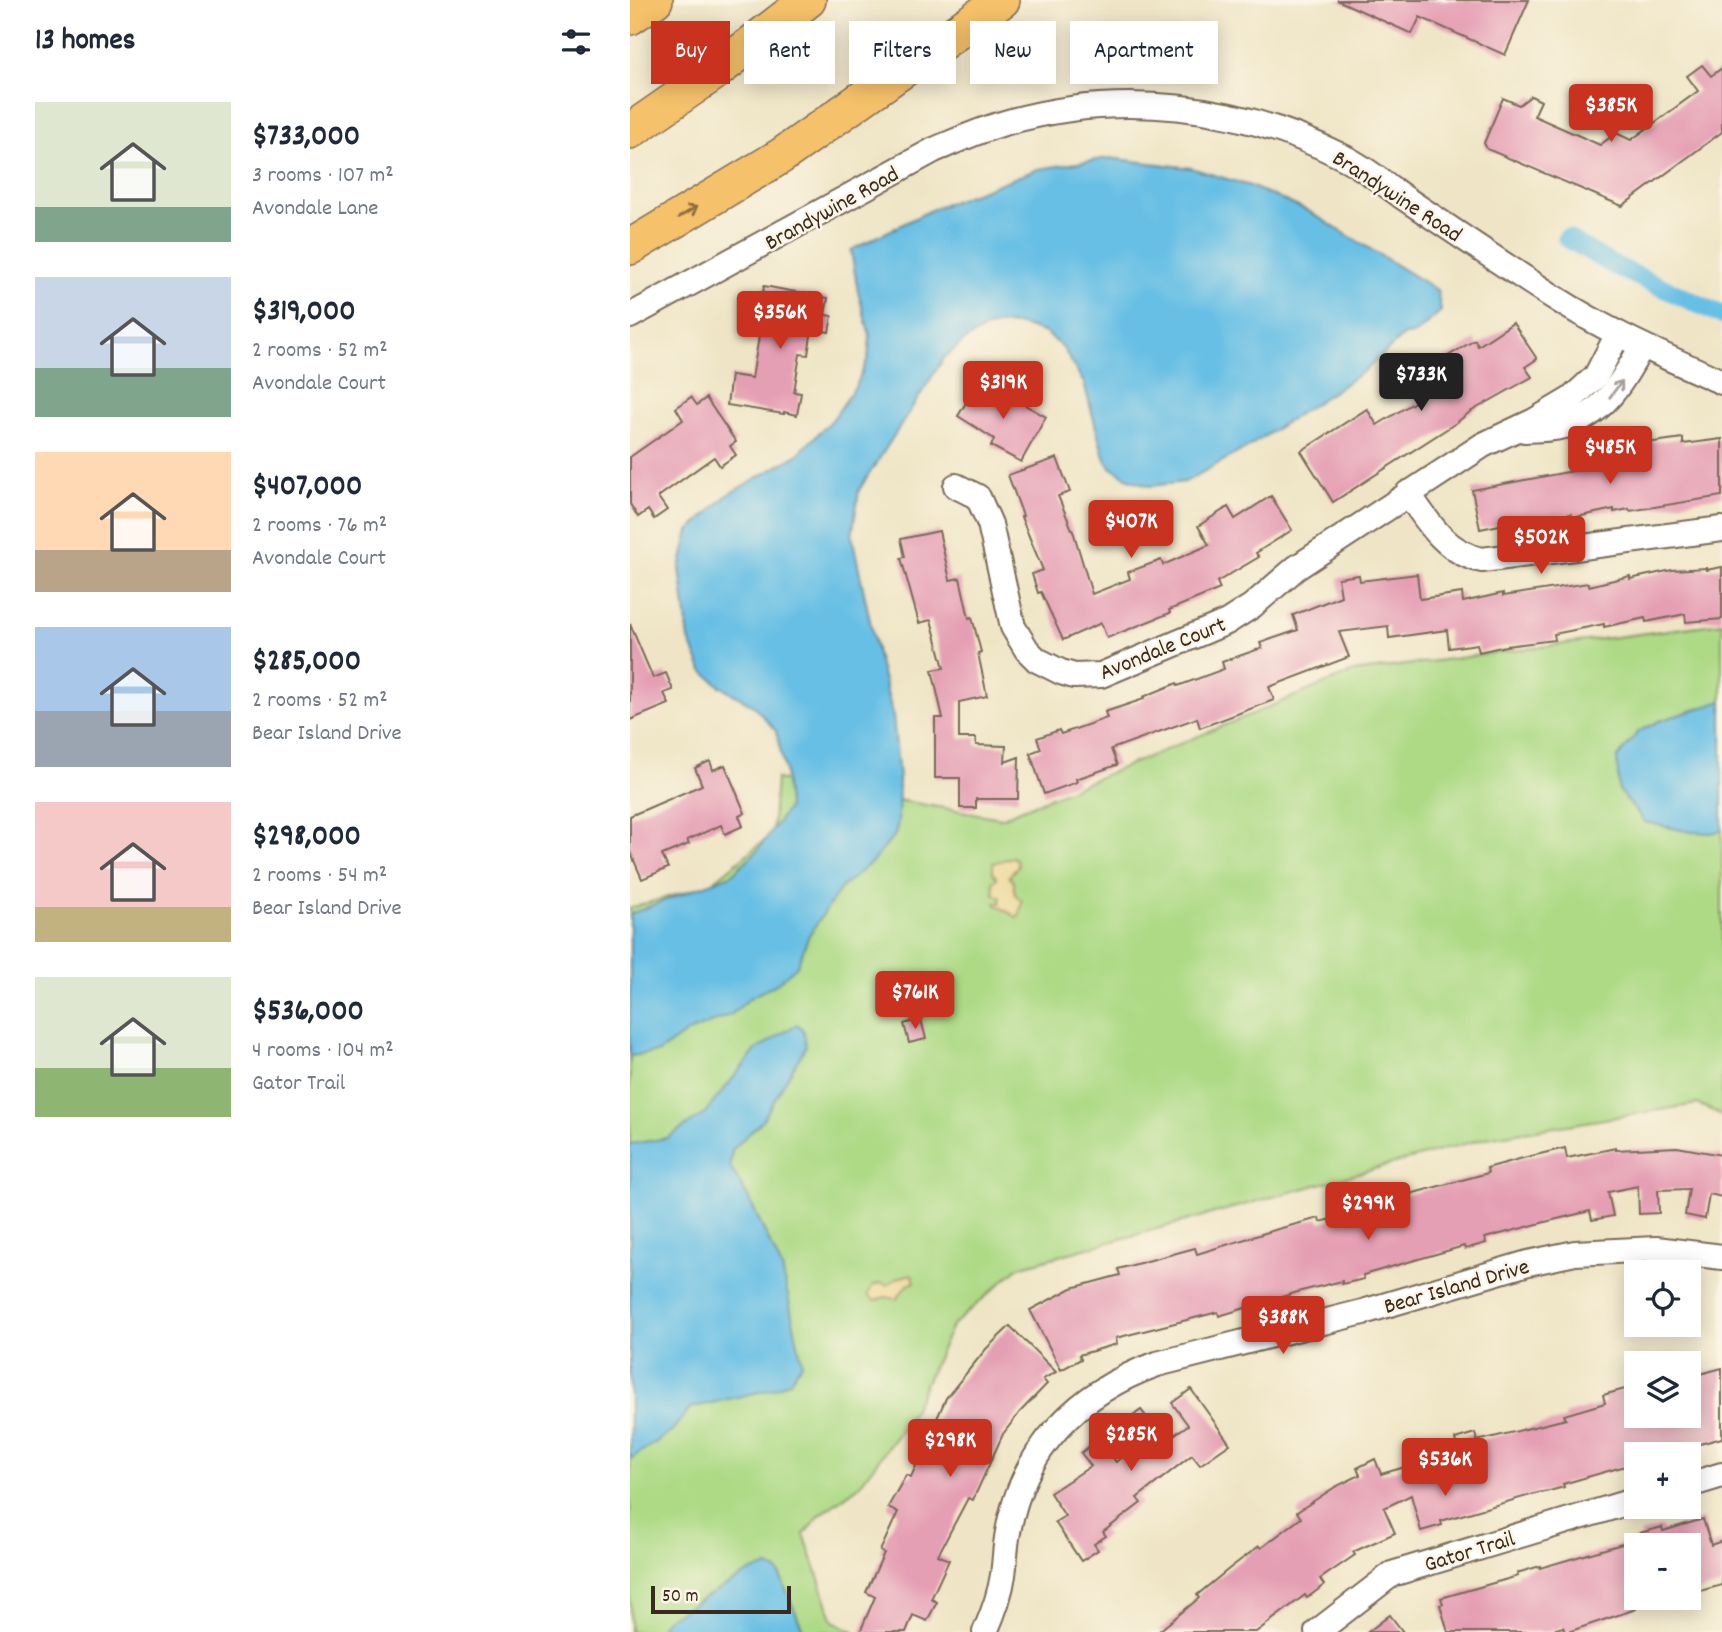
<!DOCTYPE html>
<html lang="en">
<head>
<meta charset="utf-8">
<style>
	body { margin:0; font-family:Dekko,sans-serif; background:#f6f6f7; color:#1f2937; height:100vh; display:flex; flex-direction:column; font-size:26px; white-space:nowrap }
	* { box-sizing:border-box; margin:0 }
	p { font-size:23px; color:#747a83 }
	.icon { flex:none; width:38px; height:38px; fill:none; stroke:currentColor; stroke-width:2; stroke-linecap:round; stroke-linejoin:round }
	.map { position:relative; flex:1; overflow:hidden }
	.panel { display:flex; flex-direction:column; background:#fff; width:630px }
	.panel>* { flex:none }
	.top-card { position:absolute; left:21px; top:21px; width:665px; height:63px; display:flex; gap:14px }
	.controls { position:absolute; left:994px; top:1260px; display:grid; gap:14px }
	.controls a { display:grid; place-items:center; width:77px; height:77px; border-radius:0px; background:#fff; box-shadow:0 4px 18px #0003; font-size:35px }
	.scale { position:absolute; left:21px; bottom:18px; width:140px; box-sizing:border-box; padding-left:7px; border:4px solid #3b2a1e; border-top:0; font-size:19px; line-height:24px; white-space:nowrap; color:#3b2a1e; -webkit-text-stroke:5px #fcf5e5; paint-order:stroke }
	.price { position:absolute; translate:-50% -60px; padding:0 16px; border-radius:7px; background:#c8321e; color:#fff; font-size:23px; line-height:46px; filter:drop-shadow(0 2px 4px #0008) }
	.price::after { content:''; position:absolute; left:50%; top:42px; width:21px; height:16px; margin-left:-10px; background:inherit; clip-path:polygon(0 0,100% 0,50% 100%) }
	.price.on { background:#222; color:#fff }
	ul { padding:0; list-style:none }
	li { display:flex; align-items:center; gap:21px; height:175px; padding:0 35px }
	li span { display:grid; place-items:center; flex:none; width:196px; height:140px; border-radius:0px; color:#555 }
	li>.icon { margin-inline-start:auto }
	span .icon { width:84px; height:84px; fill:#fffc; stroke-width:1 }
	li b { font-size:30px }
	h2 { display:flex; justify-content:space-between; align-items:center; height:84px; padding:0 35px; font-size:30px }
	.chip { padding:0 24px; border-radius:0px; background:#fff; box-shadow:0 4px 18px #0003; font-size:24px; line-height:63px }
	.chip.on { background:#c8321e; color:#fff }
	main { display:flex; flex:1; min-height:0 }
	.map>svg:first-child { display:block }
</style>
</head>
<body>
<main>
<section class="panel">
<h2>13 homes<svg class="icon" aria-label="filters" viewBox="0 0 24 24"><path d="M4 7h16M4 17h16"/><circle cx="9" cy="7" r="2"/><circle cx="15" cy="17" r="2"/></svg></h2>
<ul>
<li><span style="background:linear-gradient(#dfe7d0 75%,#7fa58c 0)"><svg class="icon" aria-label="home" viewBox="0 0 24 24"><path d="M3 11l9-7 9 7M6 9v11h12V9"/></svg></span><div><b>$733,000</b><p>3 rooms · 107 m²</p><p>Avondale Lane</p></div></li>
<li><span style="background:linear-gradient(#c9d6e8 65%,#7fa58c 0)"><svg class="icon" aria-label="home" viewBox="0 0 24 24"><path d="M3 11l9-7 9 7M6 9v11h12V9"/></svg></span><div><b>$319,000</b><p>2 rooms · 52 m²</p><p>Avondale Court</p></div></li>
<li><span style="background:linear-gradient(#ffd9b3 70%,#b9a48a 0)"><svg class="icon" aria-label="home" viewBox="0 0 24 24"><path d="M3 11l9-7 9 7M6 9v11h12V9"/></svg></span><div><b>$407,000</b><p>2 rooms · 76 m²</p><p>Avondale Court</p></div></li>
<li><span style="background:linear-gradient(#a9c7e8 60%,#9aa5b1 0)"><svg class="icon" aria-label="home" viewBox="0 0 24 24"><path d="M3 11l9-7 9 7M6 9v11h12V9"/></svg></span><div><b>$285,000</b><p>2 rooms · 52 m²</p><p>Bear Island Drive</p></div></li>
<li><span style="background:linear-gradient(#f6c9c9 75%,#c2b280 0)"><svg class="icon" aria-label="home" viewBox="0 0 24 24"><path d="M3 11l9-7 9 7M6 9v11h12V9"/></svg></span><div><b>$298,000</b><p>2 rooms · 54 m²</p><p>Bear Island Drive</p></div></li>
<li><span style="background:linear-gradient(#dfe7d0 65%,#8fb573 0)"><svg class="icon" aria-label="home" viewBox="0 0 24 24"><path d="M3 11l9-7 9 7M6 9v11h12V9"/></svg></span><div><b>$536,000</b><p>4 rooms · 104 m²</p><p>Gator Trail</p></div></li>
</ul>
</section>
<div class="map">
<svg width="1092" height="1632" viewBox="0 0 1092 1632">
	<rect width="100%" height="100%" fill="#fcf5e5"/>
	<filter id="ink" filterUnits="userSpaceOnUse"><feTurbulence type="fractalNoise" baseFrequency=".0143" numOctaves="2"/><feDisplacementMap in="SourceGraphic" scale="14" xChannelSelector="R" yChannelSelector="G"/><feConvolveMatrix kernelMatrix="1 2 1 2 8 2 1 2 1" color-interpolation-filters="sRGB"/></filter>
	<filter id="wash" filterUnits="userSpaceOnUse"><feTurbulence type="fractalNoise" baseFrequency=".00686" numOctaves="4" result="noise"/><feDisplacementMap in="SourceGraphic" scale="28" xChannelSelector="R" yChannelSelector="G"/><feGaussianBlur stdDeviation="1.57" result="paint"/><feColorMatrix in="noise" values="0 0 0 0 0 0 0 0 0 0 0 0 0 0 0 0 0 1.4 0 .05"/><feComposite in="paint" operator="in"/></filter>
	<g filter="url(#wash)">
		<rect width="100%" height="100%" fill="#efe5c6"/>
		<path fill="#aeda86" stroke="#748252" stroke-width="2" d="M1092,623V1115L1067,1104L856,1138L389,1267L322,1326L279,1419L228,1487L190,1515L174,1534L203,1621L225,1632H0V908L79,885L142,834L146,779L371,818L723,672Z"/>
		<g fill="#eeda9e" stroke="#94825e" stroke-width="2">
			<path d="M383,857L387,860L388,867L379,876L384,882C384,892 384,895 392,901L389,916L387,917L366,905L365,903H370V897L364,894L363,882L367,878L363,873V863Z"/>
			<path d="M282,1274L285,1282L276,1286L267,1299L255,1297L245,1301L238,1295L242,1286L250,1283L258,1285L267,1278Z"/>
		</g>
		<g fill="#68bfe5" stroke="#527482" stroke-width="2">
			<path d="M479,158L561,168L620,186L678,211L807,290L811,311L785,334L774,335L736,370L618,447L555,482L520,486L499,479L481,467L474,457L454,383L433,348L416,333L391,325L373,324L357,327L334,341L314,358L229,490L222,536L247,654L263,716L269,778L268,822L265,835L243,861L211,888L179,935L167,966L145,985L121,997L102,1014L56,1033L29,1052L0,1056V914L101,875L127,851L158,808L155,770L146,731L125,707L90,686L72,670L59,640L50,568L59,531L97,495L167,455L203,419L227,384L238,358L240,336L228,292L221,250L303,209L408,169Z"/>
			<path d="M1092,701V830L1082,833L1061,832L1015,822L989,790L987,758L1008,732L1029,721Z"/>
			<path d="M167,1024L174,1031L176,1046L132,1121L102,1150L100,1166L119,1199L152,1268L172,1363L160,1381L146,1388L60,1408L41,1432L0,1459V1144L37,1138L74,1114L126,1050Z"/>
			<path d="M137,1567L148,1571L174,1632H27L36,1619L122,1571Z"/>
		</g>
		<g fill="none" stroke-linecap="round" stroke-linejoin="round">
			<path stroke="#68bfe5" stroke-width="19" d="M937,238L979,263L1092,315"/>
		</g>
		<g id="blocks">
			<g fill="#e59fb4">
				<path d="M707,0H899L875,55L790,17L782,34Z"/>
				<path d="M1072,65L1081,76L1092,68V132L992,206L857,149L854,143L873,98L889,105L901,96L911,101L904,116L970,145L986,133L1001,140L1068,91L1057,76Z"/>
				<path d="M134,286L198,298L195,315L202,316L199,332L182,329L178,355L170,354L164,392L171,393L167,415L154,412V414L97,405L101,375L122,378L133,313L130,312Z"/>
				<path d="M883,323L907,359L895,367L902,377L840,412L826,423L703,502L671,451L737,409L747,425L788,400L781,389L817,365L813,359L845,340L848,346Z"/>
				<path d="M349,381L384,403L386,400L416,417L391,462L361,446L364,439L328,416Z"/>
				<path d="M61,397L67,405L76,398L106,442L100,446L106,455L90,466L84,457L28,497L37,510L24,519L18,510L8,517L0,504V457L53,420L46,408Z"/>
				<path d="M1053,438V444L1092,439V496L1000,511L999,509L984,512V509L942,518L941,514L900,523L899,519L850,529L842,490L975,465L974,462L1018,453L1016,443Z"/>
				<path d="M427,458L440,492L428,496L444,534L462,594L500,579L498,572L531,560L533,565L579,545L568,526L598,507L605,519L641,496L662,530L626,553L629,557L587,582L590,589L539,610L540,613L477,638L471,623L433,640L411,592L408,593L402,574L413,570L391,517L393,516L378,475Z"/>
				<path d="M309,531L320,580L330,578L339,618L342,617L351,652L348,653L357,696L329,702V738H346V745L376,746L375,762L389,757L388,799H346V808H330V778H305V718H313L302,670L314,668L301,620L289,623L271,558L275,557L271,539Z"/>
				<path d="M1092,567V619L1056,622L1055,614L1016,622L1015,618L974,627V624L924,634L925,640L876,646L849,652L847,644L819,648L817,630L759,638L758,626L709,632L719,657L639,687L644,700L570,728L567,718L481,749L487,765L446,779L447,782L414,794L400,753L411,749L407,738L429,730L431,734L477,718L475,712L514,699L513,697L547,683L548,686L594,669L592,662L632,648L630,643L668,630L663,615L711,596L708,578L729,575L730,581L787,574L790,599L832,593L833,602L873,593V596L958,583L959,586L1000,576V579L1042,570L1076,568V570Z"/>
				<path d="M0,624L23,678L36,673L43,690L34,693L39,704L0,720Z"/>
				<path d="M80,761L83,770L95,765L115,813L109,816L113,826L95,834L91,825L57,840L59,844L32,855L38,868L12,879L0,851V816L72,785L65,768Z"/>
				<path d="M291,1019L296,1039L279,1043L274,1024Z"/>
				<path d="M1047,1147L1092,1155V1197L1079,1194L1075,1219L1055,1215L1059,1189L1028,1190L1029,1213L1009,1214L1008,1186L978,1192L983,1216L962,1220L960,1211L915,1222L855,1238L856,1243L835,1249L834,1246L733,1275L734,1279L712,1284V1281L671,1291L589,1316L588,1312L486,1338L487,1344L449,1355L451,1359L431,1370L400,1310L442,1288L490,1275L488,1269L565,1248L567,1254L648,1229L689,1218L690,1222L736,1210L735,1206L858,1173L857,1168L893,1158L935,1148L937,1158L986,1148V1150Z"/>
				<path d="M380,1326L426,1372L413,1379L417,1384L390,1412L373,1434L343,1500L338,1498L308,1555L319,1560L301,1599L307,1602L297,1621L283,1615L276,1632H230L245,1597L236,1592L254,1553L250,1551L268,1512L258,1507L276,1475L281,1477L316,1398L356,1349Z"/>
				<path d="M1092,1368V1438L1055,1448L1057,1454H1006V1463L933,1484L934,1487L912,1493L911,1492L811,1521L812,1525L791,1531L781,1495L754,1508L765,1533L723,1552L725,1555L690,1579L694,1585L677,1598L675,1595L626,1632H528L569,1598L567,1595L600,1568L629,1546L631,1548L671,1518L667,1512L705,1487L730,1475L727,1468L745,1459L751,1474L813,1456L812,1451L827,1447L825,1439L845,1433L847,1441L936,1419L934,1415L975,1403L973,1395L1006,1386V1416H1059V1377Z"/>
				<path d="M561,1389L600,1444L570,1465L562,1455L507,1498L511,1503L473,1532L476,1536L464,1544L468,1550L451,1561L425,1522L435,1516L420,1493L461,1466L451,1453L469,1439L486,1462L509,1444L493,1423L511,1410L535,1441L558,1425L542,1403Z"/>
				<path d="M1073,1519L1081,1545L1092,1541V1585L1059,1594V1545H1006V1609L938,1632H935L933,1627L916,1632H818L810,1605L813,1604L811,1598L888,1576L887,1573L910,1566V1568L999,1542L1012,1537L1010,1533L1032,1527L1033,1531Z"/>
				<path d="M760,1615L773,1632H738Z"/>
			</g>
		</g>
	</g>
	<g filter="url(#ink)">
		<use href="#blocks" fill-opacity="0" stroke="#7a6b59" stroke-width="2"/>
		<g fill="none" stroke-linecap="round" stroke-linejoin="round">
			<g stroke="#7a6b59" stroke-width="28">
				<g id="minor">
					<path d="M0,316L304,150C328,140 352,129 378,122C490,90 608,104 711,156C733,166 753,183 773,197C822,230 872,264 922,296C976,331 1034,356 1092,382"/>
					<path d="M894,430C908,429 924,430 938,425C976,412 994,379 1012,346"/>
					<path d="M326,486L348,497L360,524L383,627L397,650L407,660L431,672L444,676L471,675L597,622L622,606L666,568L853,445L904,421L941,399L966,376L988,334"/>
					<path d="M778,493C797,521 816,553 852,560L1092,529"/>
					<path d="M1059,1485L1092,1475"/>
					<path d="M355,1632C363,1614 370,1595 373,1575C375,1561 375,1547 378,1532C393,1448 448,1392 527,1364L733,1312L898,1263L945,1253L1026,1249L1092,1257"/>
					<path d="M687,1632L762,1574L1006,1500"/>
				</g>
			</g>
			<g stroke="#7a6b59" stroke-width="38">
				<g id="highway">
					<path d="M0,17L25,0"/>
					<path d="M0,131L85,72L178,0"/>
					<path d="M0,247L151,156L372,0"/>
				</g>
			</g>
			<use href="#minor" stroke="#fff" stroke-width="24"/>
			<use href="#highway" stroke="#f5c16b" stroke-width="35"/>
		</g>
		<defs><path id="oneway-shaft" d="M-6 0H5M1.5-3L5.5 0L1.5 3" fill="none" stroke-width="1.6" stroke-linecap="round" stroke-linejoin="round" transform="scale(1.75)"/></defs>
		<use stroke="#8f6e41" href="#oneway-shaft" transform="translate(58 212) rotate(-31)"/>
		<use stroke="#a79f9a" href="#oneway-shaft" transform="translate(986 389) rotate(-53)"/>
	</g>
	<g text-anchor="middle" stroke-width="5" stroke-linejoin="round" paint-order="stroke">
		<g font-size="23" fill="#3b2a1e" stroke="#fcf5e5">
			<text transform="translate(768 195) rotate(33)" y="8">Brandywine Road</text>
			<text transform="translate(201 207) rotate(-29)" y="8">Brandywine Road</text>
			<text transform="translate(532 647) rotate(-22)" y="8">Avondale Court</text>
			<text transform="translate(826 1285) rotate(-16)" y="8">Bear Island Drive</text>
			<text transform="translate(839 1550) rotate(-17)" y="8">Gator Trail</text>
		</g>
	</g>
</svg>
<div class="controls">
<a><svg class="icon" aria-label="locate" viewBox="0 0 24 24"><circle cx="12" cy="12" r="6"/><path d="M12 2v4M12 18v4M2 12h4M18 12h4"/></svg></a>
<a><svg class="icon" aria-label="layers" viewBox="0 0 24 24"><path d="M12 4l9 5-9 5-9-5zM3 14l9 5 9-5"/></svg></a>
<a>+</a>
<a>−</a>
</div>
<div class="scale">50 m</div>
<b class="price" style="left:981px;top:144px">$385K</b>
<b class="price" style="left:150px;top:351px">$356K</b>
<b class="price on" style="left:791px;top:413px">$733K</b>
<b class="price" style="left:373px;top:421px">$319K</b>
<b class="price" style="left:980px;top:486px">$485K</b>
<b class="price" style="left:501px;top:560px">$407K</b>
<b class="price" style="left:911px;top:576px">$502K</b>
<b class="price" style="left:285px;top:1031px">$761K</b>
<b class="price" style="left:738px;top:1242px">$299K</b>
<b class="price" style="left:653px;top:1356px">$388K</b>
<b class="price" style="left:501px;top:1473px">$285K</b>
<b class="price" style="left:320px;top:1479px">$298K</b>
<b class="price" style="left:815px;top:1498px">$536K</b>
<div class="top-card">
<a class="chip on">Buy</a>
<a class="chip">Rent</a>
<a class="chip">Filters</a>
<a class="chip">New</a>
<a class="chip">Apartment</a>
</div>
</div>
</main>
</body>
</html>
